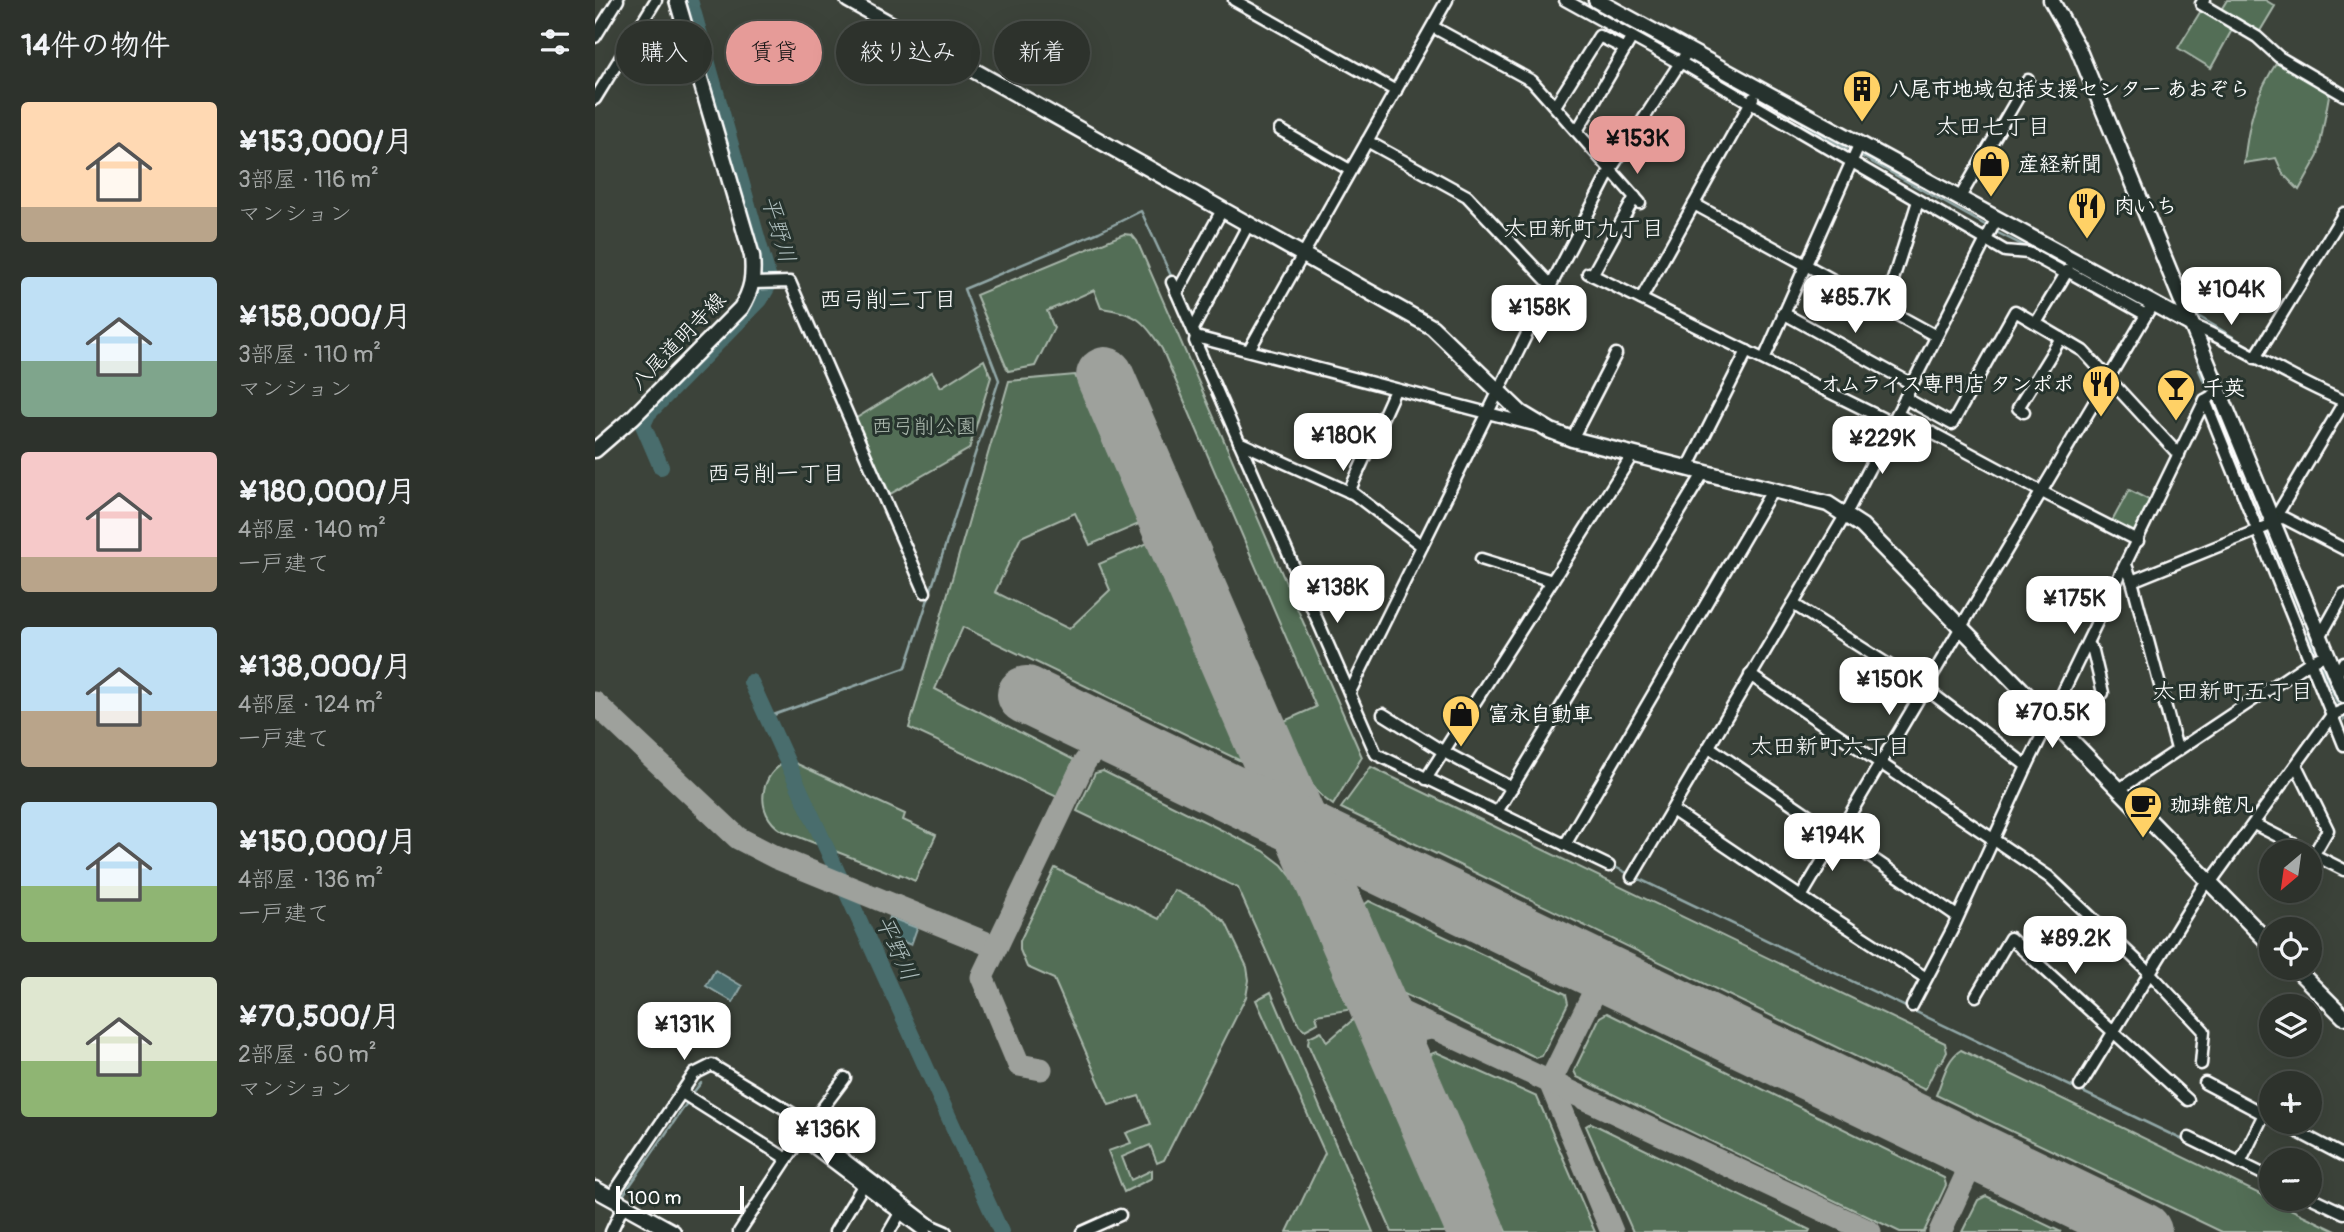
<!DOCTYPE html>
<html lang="ja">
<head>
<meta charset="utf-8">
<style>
	body { margin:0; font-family:Pangolin,"Klee One",sans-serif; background:#353a34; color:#f1f3f6; height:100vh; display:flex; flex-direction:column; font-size:26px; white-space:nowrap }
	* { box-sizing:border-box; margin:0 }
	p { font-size:23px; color:#a7aaa9 }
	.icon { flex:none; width:38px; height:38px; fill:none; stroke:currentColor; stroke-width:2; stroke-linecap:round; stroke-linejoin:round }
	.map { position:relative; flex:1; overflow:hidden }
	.side { display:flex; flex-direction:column; background:#2d322c; width:595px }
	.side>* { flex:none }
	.guide { position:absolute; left:21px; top:21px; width:665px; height:63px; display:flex; gap:14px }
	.needle { width:46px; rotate:209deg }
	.controls { position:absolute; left:1664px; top:840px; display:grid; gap:14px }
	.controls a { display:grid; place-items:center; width:63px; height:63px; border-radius:50%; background:#2d322c; box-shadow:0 7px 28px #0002,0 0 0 2px #484d48; font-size:35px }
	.scale { position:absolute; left:21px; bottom:18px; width:128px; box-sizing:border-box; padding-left:7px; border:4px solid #fff; border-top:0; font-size:19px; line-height:24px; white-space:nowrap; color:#fff; -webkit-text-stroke:5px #26332d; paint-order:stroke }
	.price { position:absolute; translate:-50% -60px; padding:0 16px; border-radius:14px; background:#fff; color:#222; font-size:23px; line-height:46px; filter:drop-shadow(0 2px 4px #0008) }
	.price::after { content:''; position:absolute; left:50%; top:42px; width:21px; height:16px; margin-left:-10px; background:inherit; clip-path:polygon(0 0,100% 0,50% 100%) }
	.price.selected { background:#e69b98; color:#111 }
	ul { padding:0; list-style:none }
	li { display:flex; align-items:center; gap:21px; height:175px; padding:0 21px }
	li span { display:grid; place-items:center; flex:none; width:196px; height:140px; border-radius:7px; color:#555 }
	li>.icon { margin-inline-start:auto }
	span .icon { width:84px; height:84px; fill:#fffc; stroke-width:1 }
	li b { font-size:30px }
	h2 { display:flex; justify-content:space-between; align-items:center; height:84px; padding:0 21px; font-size:30px }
	.tag { padding:0 24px; border-radius:32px; background:#2d322c; box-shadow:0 7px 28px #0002,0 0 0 2px #484d48; font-size:24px; line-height:63px }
	.tag.selected { background:#e69b98; color:#111 }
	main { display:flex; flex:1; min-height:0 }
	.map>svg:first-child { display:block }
</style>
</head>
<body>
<main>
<section class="side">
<h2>14件の物件<svg class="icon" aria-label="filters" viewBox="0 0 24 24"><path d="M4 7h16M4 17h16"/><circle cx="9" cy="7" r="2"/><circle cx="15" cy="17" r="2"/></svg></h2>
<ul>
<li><span style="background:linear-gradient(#ffd9b3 75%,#b9a48a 0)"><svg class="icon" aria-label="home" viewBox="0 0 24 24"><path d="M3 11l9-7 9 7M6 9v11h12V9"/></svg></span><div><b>¥153,000/月</b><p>3部屋 · 116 m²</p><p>マンション</p></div></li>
<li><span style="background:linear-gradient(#bfe0f5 60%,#7fa58c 0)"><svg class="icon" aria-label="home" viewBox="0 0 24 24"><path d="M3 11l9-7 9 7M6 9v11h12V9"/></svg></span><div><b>¥158,000/月</b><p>3部屋 · 110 m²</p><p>マンション</p></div></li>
<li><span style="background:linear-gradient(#f6c9c9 75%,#b9a48a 0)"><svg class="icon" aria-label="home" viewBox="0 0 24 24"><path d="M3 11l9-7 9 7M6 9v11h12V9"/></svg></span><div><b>¥180,000/月</b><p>4部屋 · 140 m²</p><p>一戸建て</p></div></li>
<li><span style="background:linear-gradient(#bfe0f5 60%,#b9a48a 0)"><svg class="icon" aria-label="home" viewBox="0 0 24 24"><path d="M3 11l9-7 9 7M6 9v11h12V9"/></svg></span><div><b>¥138,000/月</b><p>4部屋 · 124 m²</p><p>一戸建て</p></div></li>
<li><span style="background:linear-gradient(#bfe0f5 60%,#8fb573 0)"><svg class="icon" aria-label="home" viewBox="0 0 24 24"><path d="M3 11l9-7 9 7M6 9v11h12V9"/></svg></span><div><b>¥150,000/月</b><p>4部屋 · 136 m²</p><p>一戸建て</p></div></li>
<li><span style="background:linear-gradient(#dfe7d0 60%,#8fb573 0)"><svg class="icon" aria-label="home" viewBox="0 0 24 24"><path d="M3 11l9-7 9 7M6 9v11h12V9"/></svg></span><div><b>¥70,500/月</b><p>2部屋 · 60 m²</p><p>マンション</p></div></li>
</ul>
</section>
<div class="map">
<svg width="1749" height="1232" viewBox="0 0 1749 1232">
	<rect width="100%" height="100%" fill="#3c433a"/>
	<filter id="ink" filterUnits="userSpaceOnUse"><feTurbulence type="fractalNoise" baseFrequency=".0143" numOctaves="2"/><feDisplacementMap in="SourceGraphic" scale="14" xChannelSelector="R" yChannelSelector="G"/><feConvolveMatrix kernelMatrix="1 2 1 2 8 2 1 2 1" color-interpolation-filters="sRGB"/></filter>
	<g filter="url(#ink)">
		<g fill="#526e56" stroke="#a8b6aa" stroke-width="2">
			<path d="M1632,0H1670L1680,6L1662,36L1624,13Z"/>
			<path d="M1607,9L1638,28L1616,68L1583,48Z"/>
			<path d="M1684,59L1735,90L1723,156L1704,190L1688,174L1681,158L1649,163C1654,120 1660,95 1684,59Z"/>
			<path d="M529,234L537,235L542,241L767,757L738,805C709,786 700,752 687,722L721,707L567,349C549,320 541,313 506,308L499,290L452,311L459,328L440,366L413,371L381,295Z"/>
			<path d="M389,360L396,377L374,449L295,494L260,419L337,372L346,387Z"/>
			<path d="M480,375L544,524L495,545L480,513L426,537L400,592L474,629L515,590L504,564L555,542L648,762L368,627L340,689L479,760L462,797L314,728L414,381Z"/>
			<path d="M1534,490L1556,501L1538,535L1516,523Z"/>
			<path d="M193,761L198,762L310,814L308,820L341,835L320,881L305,874L304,876L186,830C159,813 164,773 193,761Z"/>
			<path d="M776,767L1350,1043L1352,1052L1347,1062L1343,1063L1330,1090L746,808Z"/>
			<path d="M508,771L669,851L687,865L700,881L758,1009L721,1015L723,1023L710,1030L704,1025L643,888L482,811L500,773Z"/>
			<path d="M460,868L564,919L579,890L609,904L631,923L652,967L654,980L651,997L569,1160L562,1163L555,1145L527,1157L536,1180L557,1170V1178L529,1192L513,1151L536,1143L531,1133L556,1124L544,1096L514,1105L459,979L432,967L425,950V941Z"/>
			<path d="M774,901L971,994L973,1003L947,1056L941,1058L936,1055L807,993L769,905Z"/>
			<path d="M676,992L778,1232H692L730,1153L661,1000Z"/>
			<path d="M1012,1013L1349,1178L1351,1185L1329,1232H1305L982,1077L979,1071L1005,1017Z"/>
			<path d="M760,1018L856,1232H797L713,1044L714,1037L726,1031L732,1042Z"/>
			<path d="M1366,1050L1743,1232H1627L1341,1095C1348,1080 1351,1059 1366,1050Z"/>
			<path d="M841,1052L942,1097L1000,1232H911L835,1059L836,1054Z"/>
			<path d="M996,1123L1215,1230L1214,1232H1038L991,1126Z"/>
			<path d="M1391,1196L1466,1232H1367L1383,1200Z"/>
		</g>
		<g fill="#486d6d" stroke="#91a7a7" stroke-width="2">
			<path d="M294,917L322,928L316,945L288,934Z"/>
			<path d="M120,970L147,986L138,1002L111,986Z"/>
		</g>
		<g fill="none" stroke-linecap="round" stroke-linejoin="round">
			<g stroke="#91a7a7" stroke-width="2.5">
				<path d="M983,0L1042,33L1082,52"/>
				<path d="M1097,61L1151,92"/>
				<path d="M1166,100L1192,114"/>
				<path d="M1207,123L1252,149"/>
				<path d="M1266,156L1390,225"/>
				<path d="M1403,233L1468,265"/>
				<path d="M1603,316L1660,350"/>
				<path d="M1666,353L1678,361"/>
				<path d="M1604,370L1614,393"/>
				<path d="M1711,389L1727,396"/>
				<path d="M1616,399L1668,526"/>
				<path d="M1671,532L1711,625L1721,654"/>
				<path d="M690,534L745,659"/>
				<path d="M1724,661L1745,709"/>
				<path d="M170,718L310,668L312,664L404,380L369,289L504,232L546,211L577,278"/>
				<path d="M1749,719V720"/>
				<path d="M1018,866L1034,874"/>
				<path d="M1040,877L1592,1142"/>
				<path d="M97,1094L106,1083"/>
				<path d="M29,1194L94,1100"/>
			</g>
			<g stroke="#486d6d" stroke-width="16">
				<path d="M66,467L48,425L53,414L165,300L175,283L95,0"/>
				<path d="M156,682L406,1232"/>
			</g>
			<g stroke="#9ea19c" stroke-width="23">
				<path d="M0,703L143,838L180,857L401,947"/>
				<path d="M1009,972L955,1082L1017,1232"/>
				<path d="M780,1000L1275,1232"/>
				<path d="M807,1062C811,1041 817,1028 841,1028"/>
				<path d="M446,1069L424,1065L387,977L489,763C499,747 511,745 529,743"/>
				<path d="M1345,1232L1382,1152"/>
			</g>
			<g stroke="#9ea19c" stroke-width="58">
				<path d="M510,376L881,1232"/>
				<path d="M431,695L1548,1232"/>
			</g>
			<g stroke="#fff" stroke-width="15">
				<g id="street">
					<path d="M639,0L801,91"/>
					<path d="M970,0L1086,64"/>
					<path d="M1609,0L1606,4L1662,37L1684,57L1749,95"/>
					<path d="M838,27L937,81L1045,203"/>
					<path d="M0,37L23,0"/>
					<path d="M1087,63L1410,251L1433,253L1470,273"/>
					<path d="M0,99L61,0"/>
					<path d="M960,106L1004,36L1030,49"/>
					<path d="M685,130L755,170"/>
					<path d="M982,131L1037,37"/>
					<path d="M772,141L872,196L956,285"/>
					<path d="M1364,199L1433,80"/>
					<path d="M1099,204L1341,336"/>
					<path d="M1472,271L1551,315"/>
					<path d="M993,273L1297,423"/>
					<path d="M997,275L1040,197"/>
					<path d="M577,282L601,337L600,341L781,754L1014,866"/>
					<path d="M158,283L195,282L330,592"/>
					<path d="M582,293L627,210"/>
					<path d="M1046,299L1158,98"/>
					<path d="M1289,308L1323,201"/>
					<path d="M1188,313L1317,384"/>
					<path d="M1441,323L1473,270"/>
					<path d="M1597,325C1649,347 1696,380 1749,401"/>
					<path d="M598,329L653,225"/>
					<path d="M601,337L943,426"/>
					<path d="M654,350L852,0"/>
					<path d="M1660,358L1749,213"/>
					<path d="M1169,359L1264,145"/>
					<path d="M1310,398L1357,424L1420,311L1488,351L1584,455"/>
					<path d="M1610,400L1749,745"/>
					<path d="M1429,412L1423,408L1466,338"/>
					<path d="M1302,414L1447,492L1543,541"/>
					<path d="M977,439L1021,354"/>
					<path d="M644,442L759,494L827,546"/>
					<path d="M1093,468L1152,351"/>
					<path d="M754,492L800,390"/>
					<path d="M1680,518L1749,402"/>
					<path d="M1677,519L1689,518L1749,549"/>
					<path d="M886,559L957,581"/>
					<path d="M1531,565L1537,581L1678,524"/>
					<path d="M1537,581L1582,749"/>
					<path d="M1198,604L1330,688L1432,766"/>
					<path d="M1725,637L1749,594"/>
					<path d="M1492,644L1498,651L1508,693"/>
					<path d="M1155,675L1454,877L1554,972L1609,1031L1606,1064"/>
					<path d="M1741,676L1749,662"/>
					<path d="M755,692L956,285L1016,169L1094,49"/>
					<path d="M788,714L849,752L917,788"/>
					<path d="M1114,747L1362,916"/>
					<path d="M1701,765L1733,830L1719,854"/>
					<path d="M831,779L1038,454"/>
					<path d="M1523,790L1715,662L1732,654"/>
					<path d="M1077,810L1206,897L1331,978"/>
					<path d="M902,812L1109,472"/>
					<path d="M1659,824L1714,852"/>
					<path d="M970,845L1178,489"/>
					<path d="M1715,853L1749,870"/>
					<path d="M1037,877L1251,514L1401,220"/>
					<path d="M1615,883L1737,715L1749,710"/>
					<path d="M1206,897L1557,305"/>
					<path d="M1381,996L1415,938L1593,1100"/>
					<path d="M1317,1006L1357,930L1432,766L1610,400L1625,391"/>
					<path d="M1610,1083L1676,1118"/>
					<path d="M1485,1086L1612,880"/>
					<path d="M87,1093L192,1159"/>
					<path d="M1684,1122L1749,1156"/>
					<path d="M211,1130L337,1226L351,1232"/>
					<path d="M206,1138L330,1232"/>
					<path d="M1594,1138L1676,1178"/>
					<path d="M1645,1163L1669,1114"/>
					<path d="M16,1197L99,1074L117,1065L215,1124"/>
					<path d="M1715,1197L1749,1213"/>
					<path d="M16,1232L29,1204"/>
					<path d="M144,1232L211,1130L250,1078"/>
					<path d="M240,1232L272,1179"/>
					<path d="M294,1232L308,1208"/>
					<path d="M487,1232L525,1215"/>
				</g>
			</g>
			<g stroke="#fff" stroke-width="19">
				<g id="secondary">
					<path d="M253,0L837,327L926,413L956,431L977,439L1233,504L1267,526L1676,945"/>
					<path d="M1001,0L1597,325"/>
					<path d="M1456,0L1482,46L1749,695"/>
					<path d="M0,450L38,417L146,308C157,290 159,277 157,256L82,0"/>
					<path d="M1700,968L1749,1017"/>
					<path d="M0,1189L78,1232"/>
				</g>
			</g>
			<use href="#street" stroke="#26332d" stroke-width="10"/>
			<use href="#secondary" stroke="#26332d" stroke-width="14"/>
		</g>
	</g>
	<defs>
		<g id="building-pin" transform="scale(2.0125)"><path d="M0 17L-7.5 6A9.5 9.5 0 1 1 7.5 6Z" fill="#ffd166" stroke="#26332d"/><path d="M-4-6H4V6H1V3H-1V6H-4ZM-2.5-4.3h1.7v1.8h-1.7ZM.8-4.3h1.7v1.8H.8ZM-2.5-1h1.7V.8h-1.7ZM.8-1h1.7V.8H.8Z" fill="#111"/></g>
		<g id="shop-pin" transform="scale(2.0125)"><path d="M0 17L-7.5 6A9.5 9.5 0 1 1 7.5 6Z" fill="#ffd166" stroke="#26332d"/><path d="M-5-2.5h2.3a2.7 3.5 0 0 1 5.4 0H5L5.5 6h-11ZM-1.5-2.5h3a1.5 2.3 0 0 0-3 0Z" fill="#111"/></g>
		<g id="restaurant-pin" transform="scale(2.0125)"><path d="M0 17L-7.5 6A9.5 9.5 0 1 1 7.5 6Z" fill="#ffd166" stroke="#26332d"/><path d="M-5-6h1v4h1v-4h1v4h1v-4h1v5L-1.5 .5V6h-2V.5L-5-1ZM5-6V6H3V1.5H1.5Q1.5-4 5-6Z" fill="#111"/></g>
		<g id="bar-pin" transform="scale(2.0125)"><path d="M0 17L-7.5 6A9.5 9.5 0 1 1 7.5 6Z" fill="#ffd166" stroke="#26332d"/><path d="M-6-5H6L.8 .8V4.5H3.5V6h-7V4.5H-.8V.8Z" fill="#111"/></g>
		<g id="cafe-pin" transform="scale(2.0125)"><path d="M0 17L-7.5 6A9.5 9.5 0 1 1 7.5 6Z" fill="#ffd166" stroke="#26332d"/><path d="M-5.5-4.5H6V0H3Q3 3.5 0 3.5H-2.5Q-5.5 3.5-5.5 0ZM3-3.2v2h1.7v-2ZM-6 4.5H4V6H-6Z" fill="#111"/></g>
	</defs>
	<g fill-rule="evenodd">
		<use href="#building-pin" x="1267" y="89"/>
		<use href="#shop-pin" x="1396" y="164"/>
		<use href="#restaurant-pin" x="1492" y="206"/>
		<use href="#restaurant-pin" x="1506" y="384"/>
		<use href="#bar-pin" x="1581" y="388"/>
		<use href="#shop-pin" x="866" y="714"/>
		<use href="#cafe-pin" x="1548" y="805"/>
	</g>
	<g text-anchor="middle" stroke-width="6" stroke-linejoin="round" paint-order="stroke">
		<g font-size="21" font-weight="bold" fill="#fff" stroke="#26332d" text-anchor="start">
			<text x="1294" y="96">八尾市地域包括支援センター あおぞら</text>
			<text x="1423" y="171">産経新聞</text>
			<text x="1519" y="213">肉いち</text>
			<text x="1479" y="391" text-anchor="end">オムライス専門店 タンポポ</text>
			<text x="1608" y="395">千英</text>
			<text x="893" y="721">富永自動車</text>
			<text x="1575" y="812">珈琲館凡</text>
		</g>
		<g font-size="21" fill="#fff" stroke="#26332d">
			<text transform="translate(83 341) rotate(-46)" y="7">八尾道明寺線</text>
		</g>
		<g font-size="21" fill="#b1beb3" stroke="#26332d">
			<text x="329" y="433">西弓削公園</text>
		</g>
		<g font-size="23" fill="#fff" stroke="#26332d">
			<text x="1398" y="134">太田七丁目</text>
			<text x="989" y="236">太田新町九丁目</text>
			<text x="293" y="307">西弓削二丁目</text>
			<text x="181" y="481">西弓削一丁目</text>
			<text x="1638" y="699">太田新町五丁目</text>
			<text x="1235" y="754">太田新町六丁目</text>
		</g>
		<g font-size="23" font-style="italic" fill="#adbdbd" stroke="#26332d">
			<text transform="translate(184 229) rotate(74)" y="8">平野川</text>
			<text transform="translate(302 948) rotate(65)" y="8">平野川</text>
		</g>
	</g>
</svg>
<div class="controls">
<a><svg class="needle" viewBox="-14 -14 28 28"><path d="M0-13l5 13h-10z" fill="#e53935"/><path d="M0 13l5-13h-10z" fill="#a7aaa9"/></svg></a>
<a><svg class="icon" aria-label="locate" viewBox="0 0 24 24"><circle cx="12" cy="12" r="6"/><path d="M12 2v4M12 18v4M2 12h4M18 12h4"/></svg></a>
<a><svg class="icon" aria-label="layers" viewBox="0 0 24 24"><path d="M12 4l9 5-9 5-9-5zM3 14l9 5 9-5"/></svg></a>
<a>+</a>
<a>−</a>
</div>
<div class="scale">100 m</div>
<b class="price selected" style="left:1042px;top:176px">¥153K</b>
<b class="price" style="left:1636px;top:327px">¥104K</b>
<b class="price" style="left:1260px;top:335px">¥85.7K</b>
<b class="price" style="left:944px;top:345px">¥158K</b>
<b class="price" style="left:748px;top:473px">¥180K</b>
<b class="price" style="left:1287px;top:476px">¥229K</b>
<b class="price" style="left:742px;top:625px">¥138K</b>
<b class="price" style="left:1479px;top:636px">¥175K</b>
<b class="price" style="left:1294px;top:717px">¥150K</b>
<b class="price" style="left:1457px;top:750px">¥70.5K</b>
<b class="price" style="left:1237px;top:873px">¥194K</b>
<b class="price" style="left:1480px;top:976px">¥89.2K</b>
<b class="price" style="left:89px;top:1062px">¥131K</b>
<b class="price" style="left:232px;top:1167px">¥136K</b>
<div class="guide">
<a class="tag">購入</a>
<a class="tag selected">賃貸</a>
<a class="tag">絞り込み</a>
<a class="tag">新着</a>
</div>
</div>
</main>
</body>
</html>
